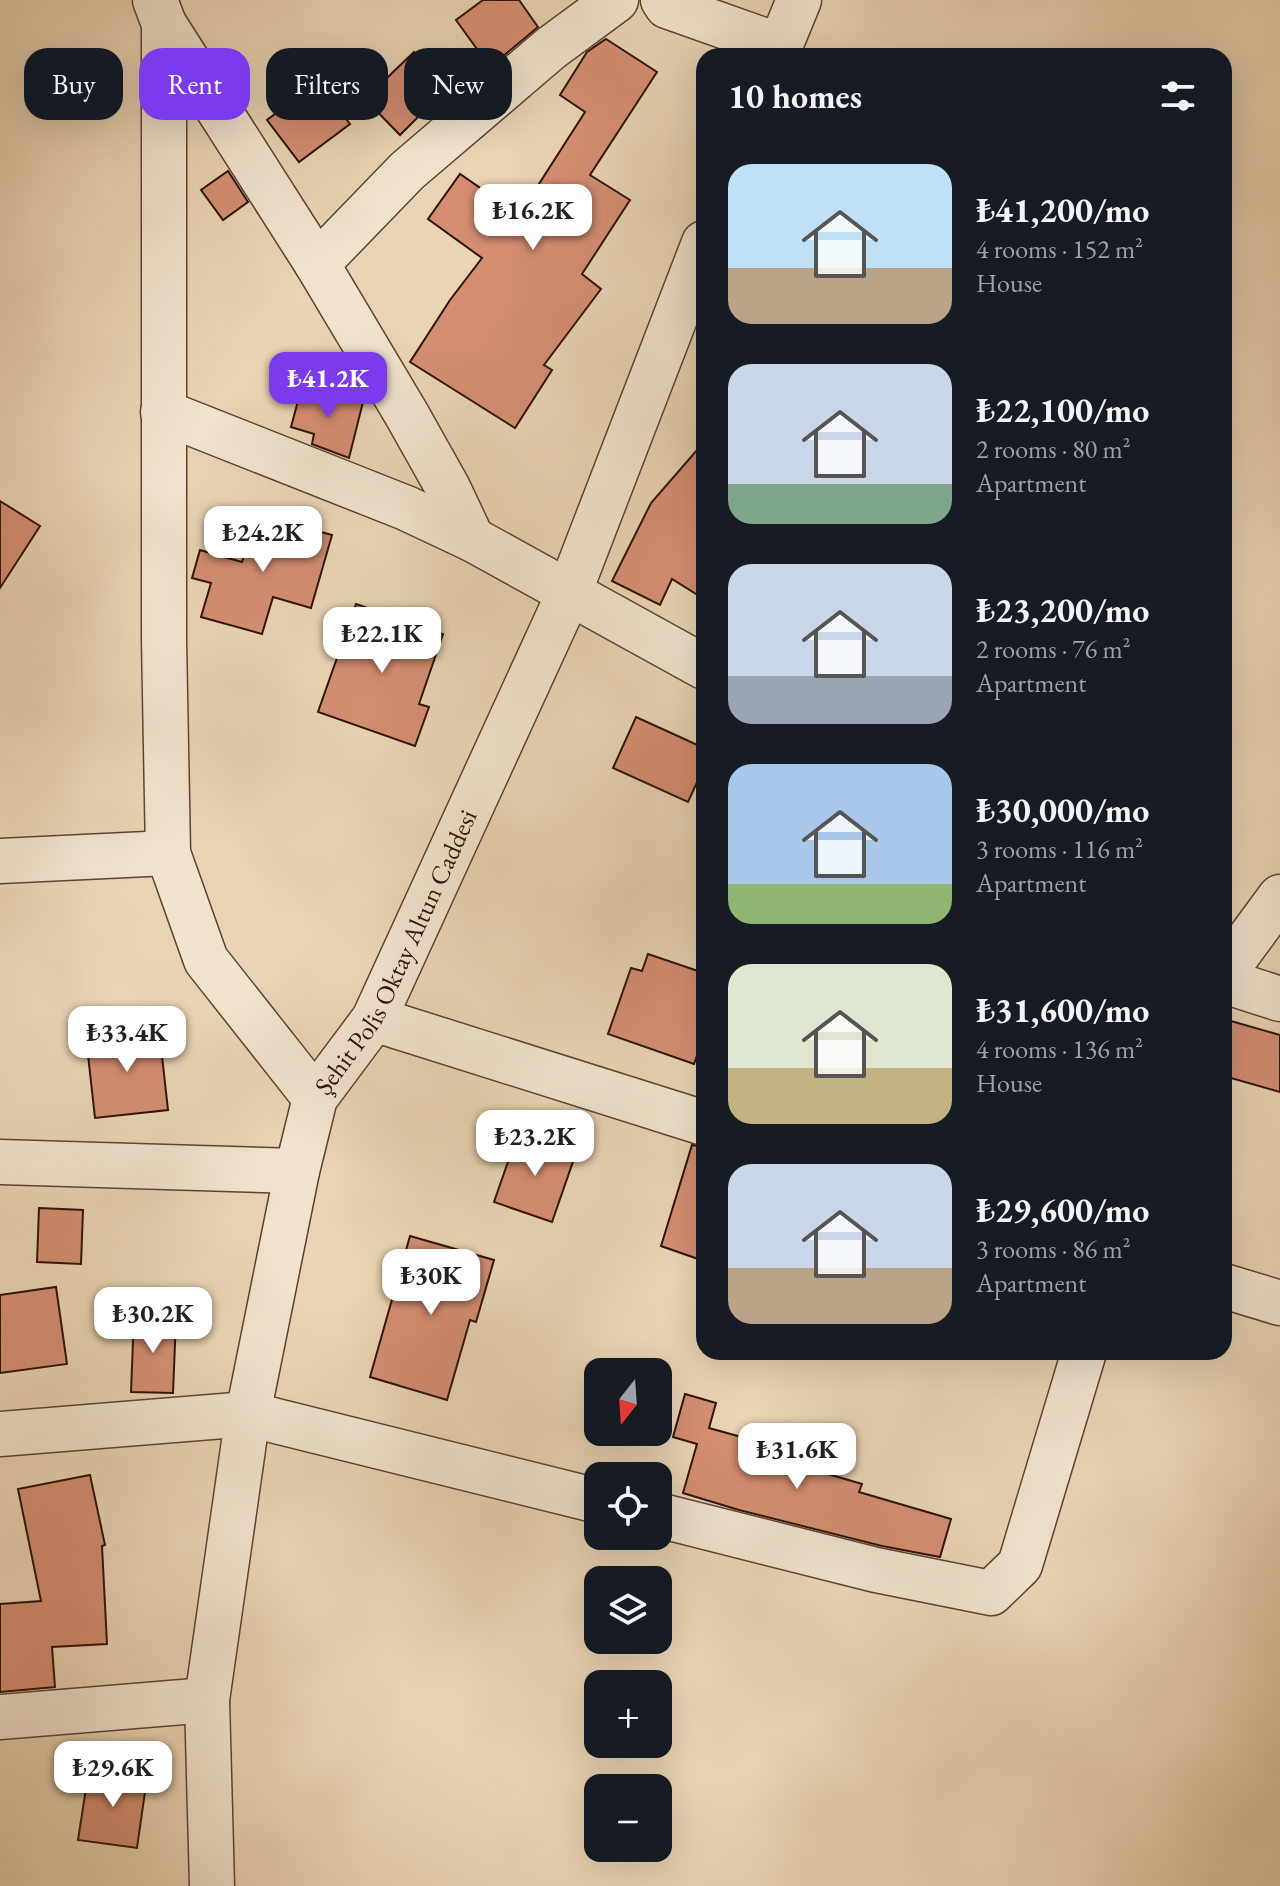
<!DOCTYPE html>
<html lang="en">
<head>
<meta charset="utf-8">
<style>
	body { margin:0; font-family:"EB Garamond",serif; background:#20242c; color:#f1f3f6; height:100vh; display:flex; flex-direction:column; font-size:30px; white-space:nowrap }
	* { box-sizing:border-box; margin:0 }
	p { font-size:26px; color:#9ea1a6 }
	.icon { flex:none; width:44px; height:44px; fill:none; stroke:currentColor; stroke-width:2; stroke-linecap:round; stroke-linejoin:round }
	.map { position:relative; flex:1; overflow:hidden }
	.details { position:absolute; left:696px; top:48px; width:536px; height:1312px; display:flex; flex-direction:column; background:#171b24; border-radius:24px; box-shadow:0 8px 32px #0002 }
	.details>* { flex:none }
	.guide { position:absolute; left:24px; top:48px; width:552px; height:72px; display:flex; gap:16px }
	.needle { width:52px; rotate:197deg }
	.controls { position:absolute; left:584px; top:1358px; display:grid; gap:16px }
	.controls a { display:grid; place-items:center; width:88px; height:88px; border-radius:16px; background:#171b24; box-shadow:0 8px 32px #0002; font-size:40px }
	.price { position:absolute; translate:-50% -68px; padding:0 18px; border-radius:16px; background:#fff; color:#222; font-size:26px; line-height:52px; filter:drop-shadow(0 2px 4px #0008) }
	.price::after { content:''; position:absolute; left:50%; top:48px; width:24px; height:18px; margin-left:-12px; background:inherit; clip-path:polygon(0 0,100% 0,50% 100%) }
	.price.on { background:#7c3aed; color:#fff }
	ul { padding:0; list-style:none }
	li { display:flex; align-items:center; gap:24px; height:200px; padding:0 32px }
	li span { display:grid; place-items:center; flex:none; width:224px; height:160px; border-radius:24px; color:#555 }
	li>.icon { margin-inline-start:auto }
	span .icon { width:96px; height:96px; fill:#fffc; stroke-width:1 }
	li b { font-size:34px }
	h2 { display:flex; justify-content:space-between; align-items:center; height:96px; padding:0 32px; font-size:34px }
	.chip { padding:0 28px; border-radius:24px; background:#171b24; box-shadow:0 8px 32px #0002; font-size:28px; line-height:72px }
	.chip.on { background:#7c3aed; color:#fff }
	.map>svg:first-child { display:block }
</style>
</head>
<body>
<div class="map">
<svg width="1280" height="1886" viewBox="0 0 1280 1886">
	<rect width="100%" height="100%" fill="#e9d4b3"/>
	<filter id="stains"><feTurbulence type="fractalNoise" baseFrequency=".0025" numOctaves="4"/><feColorMatrix values="0 0 0 0 .2 0 0 0 0 .09 0 0 0 0 .02 0 0 0 .5 -.17"/></filter>
	<radialGradient id="worn" r=".72"><stop offset=".6" stop-color="#630" stop-opacity="0"/><stop offset="1" stop-color="#630" stop-opacity=".3"/></radialGradient>
	<g fill="#d58e72" stroke="#2e1308" stroke-width="2">
		<path d="M483,0H519L538,27L490,67L456,20Z"/>
		<path d="M606,39L657,72L590,175L630,200L582,274L601,289L544,365L552,370L515,428L410,362L450,300L482,258L428,219L460,174L519,215L585,112L560,95L587,52Z"/>
		<path d="M414,52L448,87L400,135L365,99Z"/>
		<path d="M317,82L350,124L299,162L267,120Z"/>
		<path d="M228,171L248,202L223,220L201,190Z"/>
		<path d="M302,386L363,402L349,458L312,444L314,434L291,427Z"/>
		<path d="M704,442V599L672,579L660,605L612,581L651,503Z"/>
		<path d="M0,501L40,526L0,588Z"/>
		<path d="M256,514L332,535L311,608L273,597L262,634L201,617L211,583L192,578L200,550L242,562Z"/>
		<path d="M356,604L443,634L419,704L429,707L415,746L318,712Z"/>
		<path d="M636,717L704,748V767L688,802L613,768Z"/>
		<path d="M648,954L704,973V1036L694,1064L608,1034L631,968L642,971Z"/>
		<path d="M1224,1019L1280,1035V1092L1224,1076Z"/>
		<path d="M159,1029L168,1110L95,1118L86,1037Z"/>
		<path d="M518,1133L576,1153L552,1222L494,1202Z"/>
		<path d="M692,1145L704,1147V1261L661,1246Z"/>
		<path d="M39,1208L83,1210L81,1264L37,1262Z"/>
		<path d="M410,1236L494,1260L476,1322L470,1320L447,1400L370,1377Z"/>
		<path d="M56,1287L67,1364L0,1373V1295Z"/>
		<path d="M134,1316L176,1319L173,1393L131,1392Z"/>
		<path d="M685,1394L716,1403L709,1428L745,1438L742,1449L862,1484L859,1492L951,1519L940,1557L882,1546L739,1510L683,1493L697,1444L673,1437Z"/>
		<path d="M90,1475L105,1545L102,1546L107,1644L52,1647L55,1687L0,1692V1604L41,1601L18,1489Z"/>
		<path d="M89,1769L147,1778L137,1848L78,1840Z"/>
	</g>
	<g fill="none" stroke-linecap="round" stroke-linejoin="round">
		<g stroke="#5d4333" stroke-width="47">
			<g id="minor">
				<path d="M155,0L164,24V640L168,853L206,960L315,1098"/>
				<path d="M663,0L667,6L780,46"/>
				<path d="M164,24L317,264L407,415L448,488L472,539"/>
				<path d="M317,264L407,171L551,48L616,0"/>
				<path d="M163,412L406,508L472,539L704,667"/>
				<path d="M0,861L168,853"/>
				<path d="M1224,973L1280,897"/>
				<path d="M1224,981L1280,999"/>
				<path d="M374,1019L704,1123"/>
				<path d="M0,1162L297,1171"/>
				<path d="M1224,1286L1280,1303"/>
				<path d="M0,1434L248,1414L598,1501"/>
				<path d="M658,1515L876,1570L991,1593L1020,1565L1084,1352"/>
				<path d="M0,1717L207,1700"/>
			</g>
		</g>
		<g stroke="#5d4333" stroke-width="47">
			<g id="tertiary">
				<path d="M776,56L799,0"/>
				<path id="s1" d="M212,1886L207,1700L248,1414L297,1171L315,1098L374,1019L569,593L704,243"/>
			</g>
		</g>
		<use href="#minor" stroke="#f1e3ce" stroke-width="44"/>
		<use href="#tertiary" stroke="#f1e3ce" stroke-width="44"/>
	</g>
	<g text-anchor="middle" stroke-width="6" stroke-linejoin="round" paint-order="stroke">
		<g font-size="26" fill="#2e1308" stroke="#f1e3ce">
			<text dy="9" stroke="none"><textPath href="#s1" startOffset="966">Şehit Polis Oktay Altun Caddesi</textPath></text>
		</g>
	</g>
	<rect width="100%" height="100%" filter="url(#stains)"/>
	<rect width="100%" height="100%" fill="url(#worn)"/>
</svg>
<div class="controls">
<a><svg class="needle" viewBox="-14 -14 28 28"><path d="M0-13l5 13h-10z" fill="#e53935"/><path d="M0 13l5-13h-10z" fill="#9ea1a6"/></svg></a>
<a><svg class="icon" aria-label="locate" viewBox="0 0 24 24"><circle cx="12" cy="12" r="6"/><path d="M12 2v4M12 18v4M2 12h4M18 12h4"/></svg></a>
<a><svg class="icon" aria-label="layers" viewBox="0 0 24 24"><path d="M12 4l9 5-9 5-9-5zM3 14l9 5 9-5"/></svg></a>
<a>+</a>
<a>−</a>
</div>
<b class="price" style="left:533px;top:252px">₺16.2K</b>
<b class="price on" style="left:328px;top:420px">₺41.2K</b>
<b class="price" style="left:263px;top:574px">₺24.2K</b>
<b class="price" style="left:382px;top:675px">₺22.1K</b>
<b class="price" style="left:127px;top:1074px">₺33.4K</b>
<b class="price" style="left:535px;top:1178px">₺23.2K</b>
<b class="price" style="left:431px;top:1317px">₺30K</b>
<b class="price" style="left:153px;top:1355px">₺30.2K</b>
<b class="price" style="left:797px;top:1491px">₺31.6K</b>
<b class="price" style="left:113px;top:1809px">₺29.6K</b>
<div class="guide">
<a class="chip">Buy</a>
<a class="chip on">Rent</a>
<a class="chip">Filters</a>
<a class="chip">New</a>
</div>
<section class="details">
<h2>10 homes<svg class="icon" aria-label="filters" viewBox="0 0 24 24"><path d="M4 7h16M4 17h16"/><circle cx="9" cy="7" r="2"/><circle cx="15" cy="17" r="2"/></svg></h2>
<ul>
<li><span style="background:linear-gradient(#bfe0f5 65%,#b9a48a 0)"><svg class="icon" aria-label="home" viewBox="0 0 24 24"><path d="M3 11l9-7 9 7M6 9v11h12V9"/></svg></span><div><b>₺41,200/mo</b><p>4 rooms · 152 m²</p><p>House</p></div></li>
<li><span style="background:linear-gradient(#c9d6e8 75%,#7fa58c 0)"><svg class="icon" aria-label="home" viewBox="0 0 24 24"><path d="M3 11l9-7 9 7M6 9v11h12V9"/></svg></span><div><b>₺22,100/mo</b><p>2 rooms · 80 m²</p><p>Apartment</p></div></li>
<li><span style="background:linear-gradient(#c9d6e8 70%,#9aa5b1 0)"><svg class="icon" aria-label="home" viewBox="0 0 24 24"><path d="M3 11l9-7 9 7M6 9v11h12V9"/></svg></span><div><b>₺23,200/mo</b><p>2 rooms · 76 m²</p><p>Apartment</p></div></li>
<li><span style="background:linear-gradient(#a9c7e8 75%,#8fb573 0)"><svg class="icon" aria-label="home" viewBox="0 0 24 24"><path d="M3 11l9-7 9 7M6 9v11h12V9"/></svg></span><div><b>₺30,000/mo</b><p>3 rooms · 116 m²</p><p>Apartment</p></div></li>
<li><span style="background:linear-gradient(#dfe7d0 65%,#c2b280 0)"><svg class="icon" aria-label="home" viewBox="0 0 24 24"><path d="M3 11l9-7 9 7M6 9v11h12V9"/></svg></span><div><b>₺31,600/mo</b><p>4 rooms · 136 m²</p><p>House</p></div></li>
<li><span style="background:linear-gradient(#c9d6e8 65%,#b9a48a 0)"><svg class="icon" aria-label="home" viewBox="0 0 24 24"><path d="M3 11l9-7 9 7M6 9v11h12V9"/></svg></span><div><b>₺29,600/mo</b><p>3 rooms · 86 m²</p><p>Apartment</p></div></li>
</ul>
</section>
</div>
</body>
</html>
